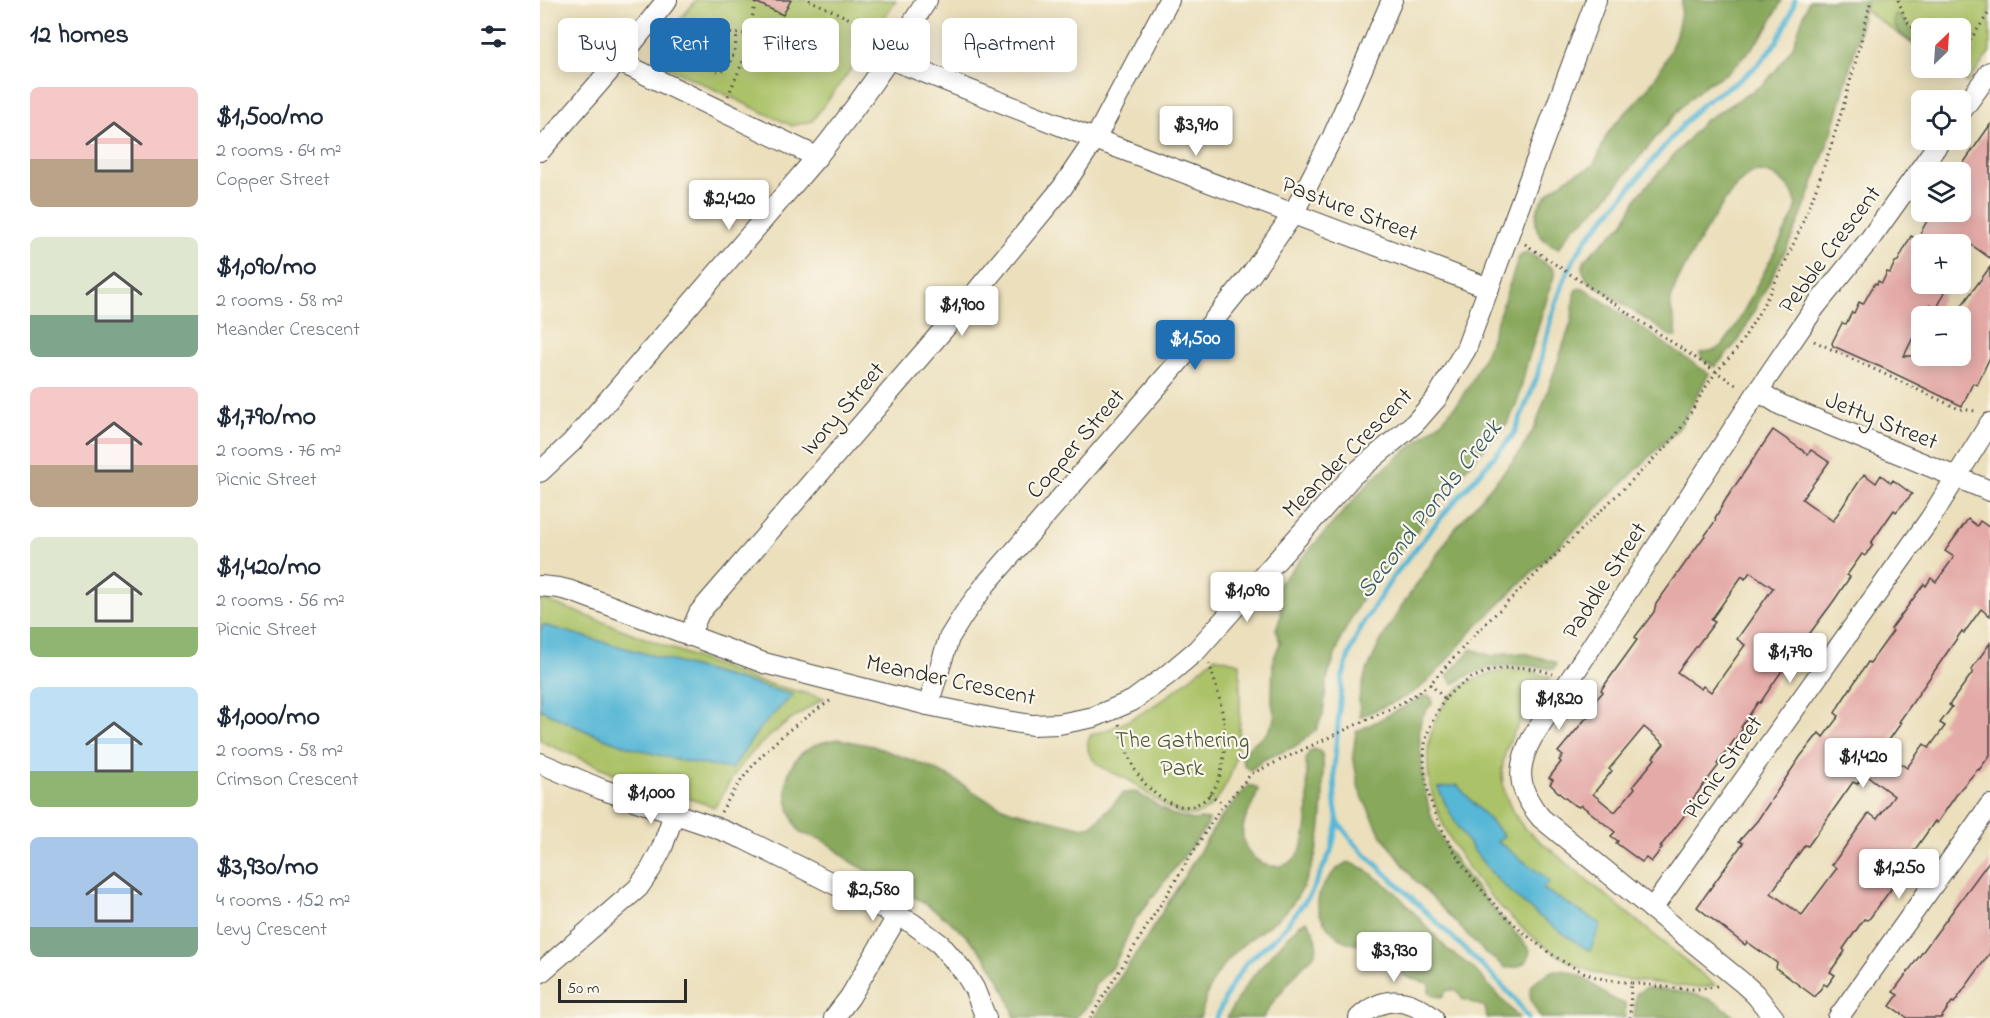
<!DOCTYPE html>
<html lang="en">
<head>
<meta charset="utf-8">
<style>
	body { margin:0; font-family:"Indie Flower",sans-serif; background:#f6f6f7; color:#1f2937; height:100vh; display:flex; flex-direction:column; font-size:22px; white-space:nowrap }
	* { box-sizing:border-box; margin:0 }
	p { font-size:20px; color:#747a83 }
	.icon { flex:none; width:33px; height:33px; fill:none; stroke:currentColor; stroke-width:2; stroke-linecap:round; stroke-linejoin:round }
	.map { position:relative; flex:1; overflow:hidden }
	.details { display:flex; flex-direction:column; background:#fff; width:540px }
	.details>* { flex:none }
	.hud { position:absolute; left:18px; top:18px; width:570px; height:54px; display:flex; gap:12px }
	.needle { width:39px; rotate:25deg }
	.buttons { position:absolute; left:1371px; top:18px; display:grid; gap:12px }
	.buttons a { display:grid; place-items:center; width:60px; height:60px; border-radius:9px; background:#fff; box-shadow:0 3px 15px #0003; font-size:30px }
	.scale { position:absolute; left:18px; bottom:15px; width:129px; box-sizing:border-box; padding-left:6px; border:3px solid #2b2b2b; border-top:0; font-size:16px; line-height:21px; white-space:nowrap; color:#2b2b2b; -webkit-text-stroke:4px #fbf7ec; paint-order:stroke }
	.price { position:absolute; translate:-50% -51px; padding:0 14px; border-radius:6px; background:#fff; color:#222; font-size:20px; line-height:39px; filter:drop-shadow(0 2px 3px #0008) }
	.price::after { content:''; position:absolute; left:50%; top:36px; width:18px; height:14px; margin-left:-9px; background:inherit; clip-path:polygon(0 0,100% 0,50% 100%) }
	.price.current { background:#1f6fb2; color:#fff }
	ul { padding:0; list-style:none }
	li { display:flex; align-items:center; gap:18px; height:150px; padding:0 30px }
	li span { display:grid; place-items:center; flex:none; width:168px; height:120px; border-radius:9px; color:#555 }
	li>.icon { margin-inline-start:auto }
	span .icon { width:72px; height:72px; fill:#fffc; stroke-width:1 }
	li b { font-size:26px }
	h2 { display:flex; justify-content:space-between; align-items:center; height:72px; padding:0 30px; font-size:26px }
	.pill { padding:0 21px; border-radius:9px; background:#fff; box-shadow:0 3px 15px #0003; font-size:21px; line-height:54px }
	.pill.current { background:#1f6fb2; color:#fff }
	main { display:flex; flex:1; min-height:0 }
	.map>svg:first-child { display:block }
</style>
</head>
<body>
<main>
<section class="details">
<h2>12 homes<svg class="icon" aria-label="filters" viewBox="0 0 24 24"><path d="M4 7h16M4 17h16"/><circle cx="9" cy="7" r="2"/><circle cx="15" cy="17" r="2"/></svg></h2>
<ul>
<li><span style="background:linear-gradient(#f6c9c9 60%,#b9a48a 0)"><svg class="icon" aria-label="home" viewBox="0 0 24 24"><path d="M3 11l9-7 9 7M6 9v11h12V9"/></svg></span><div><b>$1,500/mo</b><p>2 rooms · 64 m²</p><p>Copper Street</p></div></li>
<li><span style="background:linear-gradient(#dfe7d0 65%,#7fa58c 0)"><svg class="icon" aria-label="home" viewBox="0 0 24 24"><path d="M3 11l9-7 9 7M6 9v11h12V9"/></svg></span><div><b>$1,090/mo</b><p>2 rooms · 58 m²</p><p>Meander Crescent</p></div></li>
<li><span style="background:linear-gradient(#f6c9c9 65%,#b9a48a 0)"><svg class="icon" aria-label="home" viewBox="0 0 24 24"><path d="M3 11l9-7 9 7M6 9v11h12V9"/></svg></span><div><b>$1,790/mo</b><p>2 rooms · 76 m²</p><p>Picnic Street</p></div></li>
<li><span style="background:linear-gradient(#dfe7d0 75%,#8fb573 0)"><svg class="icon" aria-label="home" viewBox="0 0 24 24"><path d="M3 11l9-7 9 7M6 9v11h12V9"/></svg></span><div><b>$1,420/mo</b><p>2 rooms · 56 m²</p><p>Picnic Street</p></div></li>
<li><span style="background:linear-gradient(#bfe0f5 70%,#8fb573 0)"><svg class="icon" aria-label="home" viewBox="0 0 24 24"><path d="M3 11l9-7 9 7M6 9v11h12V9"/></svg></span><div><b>$1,000/mo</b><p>2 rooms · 58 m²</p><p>Crimson Crescent</p></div></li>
<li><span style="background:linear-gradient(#a9c7e8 75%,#7fa58c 0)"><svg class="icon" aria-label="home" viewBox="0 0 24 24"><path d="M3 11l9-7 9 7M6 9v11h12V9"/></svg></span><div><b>$3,930/mo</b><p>4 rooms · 152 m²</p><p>Levy Crescent</p></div></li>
</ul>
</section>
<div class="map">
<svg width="1450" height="1018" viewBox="0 0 1450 1018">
	<rect width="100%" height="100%" fill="#fbf7ec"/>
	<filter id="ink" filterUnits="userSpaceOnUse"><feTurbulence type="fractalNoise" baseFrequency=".0167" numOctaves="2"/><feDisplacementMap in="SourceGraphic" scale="12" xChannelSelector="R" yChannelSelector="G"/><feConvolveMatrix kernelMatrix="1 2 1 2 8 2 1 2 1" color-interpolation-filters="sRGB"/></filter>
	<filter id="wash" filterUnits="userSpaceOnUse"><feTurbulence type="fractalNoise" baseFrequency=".008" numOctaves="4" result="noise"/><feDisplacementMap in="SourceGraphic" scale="24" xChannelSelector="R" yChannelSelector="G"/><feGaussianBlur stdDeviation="1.35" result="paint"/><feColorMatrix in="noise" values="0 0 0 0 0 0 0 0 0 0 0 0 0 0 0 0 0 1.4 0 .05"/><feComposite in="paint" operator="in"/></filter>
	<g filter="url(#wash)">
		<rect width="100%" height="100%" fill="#ebdfbc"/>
		<g fill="#abc267" stroke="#6b7649" stroke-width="1.5">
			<path d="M156,0H356L306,76L272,121L252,126L125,66L116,49Z"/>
			<path d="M1327,0H1450V52L1427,83L1405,68H1420V28H1382L1381,50L1325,10Z"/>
			<path d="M0,598L217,681L284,698C254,717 225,736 203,763C192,776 184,792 175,807L83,777L0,741Z"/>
			<path d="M675,657L700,663C699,710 707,767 672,805C648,832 613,797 592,782C581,775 565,772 556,762C550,757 547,749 548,741L551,735C601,721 637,690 675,657Z"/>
			<path d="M969,670L991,671L1010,677C975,730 937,768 984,828L1175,985C1157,990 1134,985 1116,983C1079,979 1054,977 1021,957C953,916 857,801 897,717C911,686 937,675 969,670Z"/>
		</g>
		<g fill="#88a85c" stroke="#5a6a44" stroke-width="1.5">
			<path d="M1142,0H1242L1227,29L1211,49L1189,72L1165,85L1142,106L1061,204L1041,223L1033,227L1019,248C998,240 991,228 999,206C1005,192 1023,181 1036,173C1040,171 1045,171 1049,168C1060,161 1061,143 1068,133C1077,120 1089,110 1099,99C1124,70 1140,38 1142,0Z"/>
			<path d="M1269,0H1325L1318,39L1293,129L1264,209L1251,240L1199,340L1175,367L1162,359L1160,353L1175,350L1182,346L1195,328L1249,224C1251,219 1255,213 1256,207C1257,190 1236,172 1219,172C1212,172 1204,178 1199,183C1183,200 1133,280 1131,301C1129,313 1139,326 1136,337H1132L1047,280L1042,269L1045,259L1083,224L1098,196L1164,121L1224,84L1237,69L1253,46Z"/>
			<path d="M1355,15L1361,17L1367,26L1381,40V49C1371,41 1349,30 1355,15Z"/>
			<path d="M987,252L1014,269L1015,273L987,363L978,400L969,421L909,487L872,538L855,554L823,596L801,638L787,679L783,714L776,730L756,746L723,760L711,770L705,767L702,759L706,749L728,732L735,719L732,702L733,660L740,643L736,629L741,616V608L734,604L732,592L834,477L902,421L917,404L930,384L947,350L979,257Z"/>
			<path d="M1044,288L1169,374L1139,428L932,631L895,674L880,688L865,697L820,717L819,698L825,675L839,644L861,607L914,530L979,454L996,425L1032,320L1034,294L1037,289Z"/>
			<path d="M931,649L952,656L965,653L988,654L1015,662L1016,666L1013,669C978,664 945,662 914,684L907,676Z"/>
			<path d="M888,696L892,698V704C876,718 879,735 881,755C883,775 885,798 892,818C904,848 925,874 945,899C960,917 977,932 990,951L987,961L977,967L966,968L944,952L874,879L840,833L819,790L813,755L816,732L883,697Z"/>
			<path d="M298,739L333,746L387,766L412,778L445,799L470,810L543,828L553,825L584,793L596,792L631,814L653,820L660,819L669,820L667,826L595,920L574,965L555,985L549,1004L536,1018H475C451,933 386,903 315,864C303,857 294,846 282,840C275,837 267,835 260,833C243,805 237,766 271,747C278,742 290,741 298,739Z"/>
			<path d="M774,749L780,751L783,757C784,809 784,859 753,903C740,921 720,930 704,944C694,952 674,976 670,987C666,997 663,1008 660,1018H553L607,937L679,820L709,785L716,787L718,790C714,806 700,821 703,838C707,865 745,879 760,851C772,827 767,785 766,759L769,752Z"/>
			<path d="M808,862L825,869L856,893L908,950L932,967L979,1018H947L945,1007L922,999L918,991C910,989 906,989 902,997L894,996L889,992V984C882,981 873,980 867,977C856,969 847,957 835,950C824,943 812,947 801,939C790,932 776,915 778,901C779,886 795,868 808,862Z"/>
			<path d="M767,921C772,927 778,939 777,947C776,957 766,962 760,969C747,984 733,1001 723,1018H687C704,981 732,954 759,925Z"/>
			<path d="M1016,970C1046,969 1058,996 1085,1004V1018H1001C983,992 986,982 1016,970Z"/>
			<path d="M1106,988C1138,991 1173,992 1195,1018H1094L1096,994Z"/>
		</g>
		<g fill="#57b7d6" stroke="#417180" stroke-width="1.5">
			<path d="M3,625L253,695L219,729L192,769C122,760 62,742 0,709V633Z"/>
			<path d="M917,785L964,836L957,841L1010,881L1003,889L1061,924L1050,951C980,908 932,865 898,788Z"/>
		</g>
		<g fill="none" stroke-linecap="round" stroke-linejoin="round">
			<g stroke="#57b7d6" stroke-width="5">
				<path d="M798,822L815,844L950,973L974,998L988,1018"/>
				<path d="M676,1018L691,986L707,962L739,934L770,895L791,851L798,822L795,805L794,768L802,679L810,652L821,627L853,577L908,509L974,434L997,377L1011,318L1025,278L1035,257L1047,238C1085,196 1119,150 1157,109C1168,98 1182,91 1195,83C1226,63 1245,35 1255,0"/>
			</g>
		</g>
		<g id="blocks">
			<g fill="#e4aaa7" fill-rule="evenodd">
				<path d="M211,0H251L243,15Z"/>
				<path d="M1450,125V258L1430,244H1382V284H1397L1407,288L1397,308L1389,305L1364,356H1420V316H1414L1450,267V357L1437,385L1433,383L1422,406L1345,369L1293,346L1292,343L1302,323L1306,324L1312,312L1314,313L1319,302L1323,304L1335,283L1337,284L1338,281L1342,283L1347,272L1350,273L1355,262L1358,261L1371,236L1377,239L1392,212H1420V168Z"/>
				<path d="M1233,430L1268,454L1271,450L1289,462L1262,499L1293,521L1324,474L1336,483L1341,475L1351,483L1353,480L1372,494L1356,512L1354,510L1331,543L1333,545L1325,556L1322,554L1307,575L1310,577L1293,602L1259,648L1258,647L1220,703L1218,702L1201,727L1203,728L1177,764L1179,765L1148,805L1151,807L1120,847L1122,848L1111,862L1106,858L1102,862L1076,843L1078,841L1071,836L1075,832L1041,805L1039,807L1033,804L1020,794L1010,784L1013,780L1009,778L1021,762L1019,760L1023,756L1018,752L1053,710L1052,708L1055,705L1053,703L1063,692L1061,690L1097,640L1095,637L1114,612L1116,604L1176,520L1175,518L1186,499ZM1210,572L1233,588L1197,639L1205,645L1171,692L1163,686L1161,689L1137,672L1175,622L1171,620L1202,576L1205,579ZM1104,727L1124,744L1113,757L1115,759L1093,786L1095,788L1075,812L1053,794L1072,771L1069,769Z"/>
				<path d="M1428,519L1437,526L1440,521L1450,528V616L1441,609L1424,633L1422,631L1359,722L1361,723L1342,750L1367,768L1384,744L1389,748L1405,726L1400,723L1412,707L1409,705L1433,672L1431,670L1450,643V755L1439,770L1438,769L1419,791L1397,823L1395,821L1374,851L1377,853L1367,867L1330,918L1327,920L1324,919L1303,949L1305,951L1290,972L1295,975L1287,986L1284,984L1275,997L1236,968L1237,963L1207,942L1205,945L1157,907L1203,843L1199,841L1217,821L1260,757L1279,733L1283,737L1299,716L1295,713L1300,704L1328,662L1330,663L1353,631L1351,629L1384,584L1386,586L1391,578L1396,582L1414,557L1405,551ZM1325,774L1354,796L1337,819L1329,813L1292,865L1297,868L1262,915L1231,893L1265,845L1268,846L1313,782L1317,784Z"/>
				<path d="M1450,860V953L1414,1003L1412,1002L1401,1018H1368L1350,1006L1358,995L1353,992Z"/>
			</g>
		</g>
	</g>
	<g filter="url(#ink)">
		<use href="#blocks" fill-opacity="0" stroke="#484641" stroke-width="1.5"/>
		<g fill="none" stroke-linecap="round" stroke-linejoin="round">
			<g stroke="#484641" stroke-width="22">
				<g id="minor">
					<path d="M350,59L555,139L949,288"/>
					<path d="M78,61L277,157"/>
					<path d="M1420,113L1450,72"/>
					<path d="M0,151L78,61L127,0"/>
					<path d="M1218,391L1241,405L1450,491"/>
					<path d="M0,472L32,442L277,157C317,107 353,55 387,0"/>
					<path d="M0,586L19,588L31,591L224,663L388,705L455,719L492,725L519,724L554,717L592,701L626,676L657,650L813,475L875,423L896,399L926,349L1056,0"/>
					<path d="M149,636L159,613L171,599L436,292L522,188L555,139L629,0"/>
					<path d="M388,705L409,638L424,614L446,584L661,336L712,273L753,214L793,136L852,0"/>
					<path d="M0,763L61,789L174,827L204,839L372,923L400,944L424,972L434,988L446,1018"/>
					<path d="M1112,909L1390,519L1450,423"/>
					<path d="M0,973L98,888L111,869L122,848L134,814"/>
					<path d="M294,1018L310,997L358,915"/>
					<path d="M819,1018C843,995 868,997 893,1018"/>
					<path d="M1234,1018L1215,994L1204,984L1001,818C978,791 975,769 992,738L1218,391L1275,307L1330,239L1401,140"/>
					<path d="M1298,1018L1450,805"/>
				</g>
			</g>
			<g stroke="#484641" stroke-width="3" stroke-dasharray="1.5 4.5" stroke-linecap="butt">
				<path d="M269,0L345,35"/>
				<path d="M1358,0L1366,20L1382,38"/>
				<path d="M1420,55L1450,11"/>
				<path d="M1420,56L1434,66"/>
				<path d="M123,64L132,50L147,44L180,33L208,34"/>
				<path d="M171,69L181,72C193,63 195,49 197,35"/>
				<path d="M188,96L203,61L216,0"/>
				<path d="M985,244L1199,387"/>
				<path d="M1274,341L1419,409L1436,411"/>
				<path d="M890,684L905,699C931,669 975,660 1013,674"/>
				<path d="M905,699C896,713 887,729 885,745C873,832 975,945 1050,975C1063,980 1077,981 1091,983"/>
				<path d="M579,724C585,742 588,761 599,776C634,824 679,814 684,754C687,723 679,693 669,663"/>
				<path d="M669,794L684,804"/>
				<path d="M181,812C212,758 242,732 293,699"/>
				<path d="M550,1018L678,812L711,774L854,707L872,697L890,684L938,631L1129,444C1147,423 1158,397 1174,375C1182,364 1193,356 1200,344C1268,237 1302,121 1331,0"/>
				<path d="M1090,1018L1091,983C1110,985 1164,994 1178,985"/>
			</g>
			<use href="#minor" stroke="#fff" stroke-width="20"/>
		</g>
	</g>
	<g text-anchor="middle" stroke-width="4.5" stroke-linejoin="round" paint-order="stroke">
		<g font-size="24" fill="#2b2b2b" stroke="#fbf7ec">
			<text transform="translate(810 208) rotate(21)" y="8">Pasture Street</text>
			<text transform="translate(1289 249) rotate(-53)" y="8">Pebble Crescent</text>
			<text transform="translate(302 408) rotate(-49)" y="8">Ivory Street</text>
			<text transform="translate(1342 420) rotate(22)" y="8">Jetty Street</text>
			<text transform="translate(535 443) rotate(-49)" y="8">Copper Street</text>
			<text transform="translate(807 452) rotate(-45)" y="8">Meander Crescent</text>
			<text transform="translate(1064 580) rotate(-57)" y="8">Paddle Street</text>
			<text transform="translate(411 679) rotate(12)" y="8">Meander Crescent</text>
			<text transform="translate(1182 767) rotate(-55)" y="8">Picnic Street</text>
		</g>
		<g font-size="24" fill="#51583d" stroke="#fbf7ec">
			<text x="642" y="747">The Gathering<tspan x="642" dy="28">Park</tspan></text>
		</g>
		<g font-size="26" font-style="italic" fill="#3a5c67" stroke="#fbf7ec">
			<text transform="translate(888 508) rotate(-52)" y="9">Second Ponds Creek</text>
		</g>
	</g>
</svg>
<div class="buttons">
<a><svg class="needle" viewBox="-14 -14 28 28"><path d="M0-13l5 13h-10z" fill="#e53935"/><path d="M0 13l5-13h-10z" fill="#747a83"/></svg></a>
<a><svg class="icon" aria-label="locate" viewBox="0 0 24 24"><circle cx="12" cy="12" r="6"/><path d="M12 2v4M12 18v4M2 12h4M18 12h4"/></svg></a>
<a><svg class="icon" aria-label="layers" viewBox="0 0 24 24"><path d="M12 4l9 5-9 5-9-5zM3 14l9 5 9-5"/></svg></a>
<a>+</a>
<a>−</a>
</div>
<div class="scale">50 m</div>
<b class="price" style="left:656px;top:157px">$3,910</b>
<b class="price" style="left:189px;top:231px">$2,420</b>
<b class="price" style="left:422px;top:337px">$1,900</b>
<b class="price current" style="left:655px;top:371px">$1,500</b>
<b class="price" style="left:707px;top:623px">$1,090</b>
<b class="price" style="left:1250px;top:684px">$1,790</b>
<b class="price" style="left:1019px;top:731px">$1,820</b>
<b class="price" style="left:1323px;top:789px">$1,420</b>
<b class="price" style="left:111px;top:825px">$1,000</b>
<b class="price" style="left:1359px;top:900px">$1,250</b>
<b class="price" style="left:333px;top:922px">$2,580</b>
<b class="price" style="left:854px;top:983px">$3,930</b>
<div class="hud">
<a class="pill">Buy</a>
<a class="pill current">Rent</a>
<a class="pill">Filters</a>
<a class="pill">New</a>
<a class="pill">Apartment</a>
</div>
</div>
</main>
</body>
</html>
